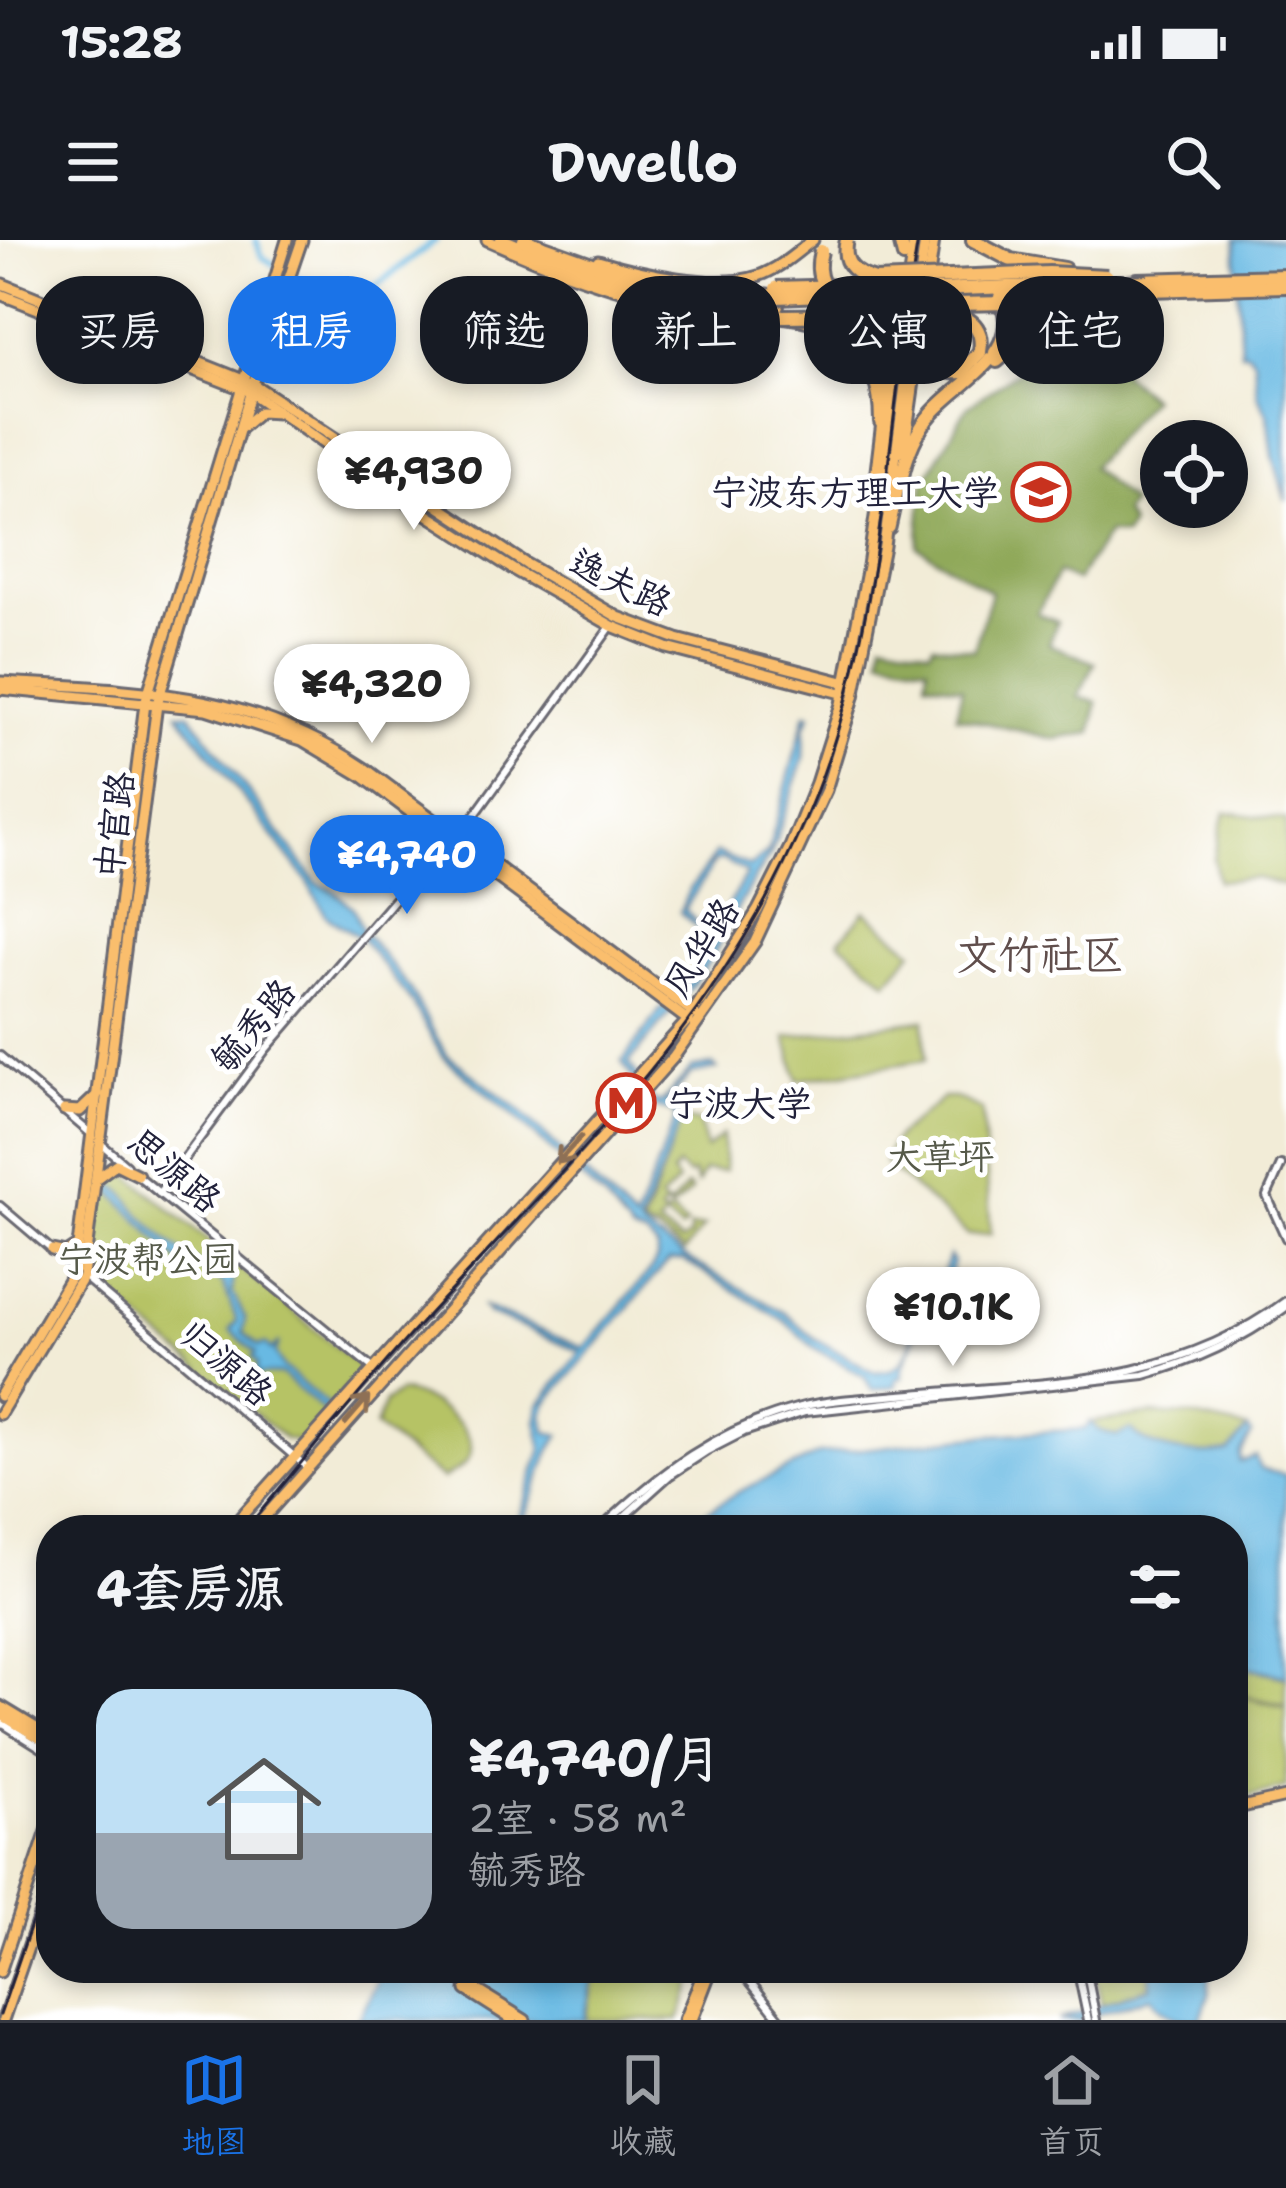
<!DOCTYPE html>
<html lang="zh">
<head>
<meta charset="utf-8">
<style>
	body { margin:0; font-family:"Shantell Sans","LXGW WenKai TC",sans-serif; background:#242831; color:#f1f3f6; height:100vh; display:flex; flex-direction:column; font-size:45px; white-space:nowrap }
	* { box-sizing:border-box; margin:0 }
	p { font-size:39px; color:#9ea1a6 }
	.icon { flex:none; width:66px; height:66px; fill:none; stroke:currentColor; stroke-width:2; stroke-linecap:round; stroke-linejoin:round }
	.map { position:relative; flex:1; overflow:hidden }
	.sheet { position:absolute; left:36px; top:1275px; width:1212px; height:468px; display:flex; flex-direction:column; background:#171b24; border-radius:48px; box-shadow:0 6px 18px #0003 }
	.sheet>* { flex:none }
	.banner { position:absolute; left:36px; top:36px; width:1215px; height:108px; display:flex; gap:24px }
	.tools { position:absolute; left:1140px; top:180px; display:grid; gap:24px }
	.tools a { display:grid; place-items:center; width:108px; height:108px; border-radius:50%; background:#171b24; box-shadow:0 6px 18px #0003; font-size:60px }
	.price { position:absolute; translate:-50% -102px; padding:0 27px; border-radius:42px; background:#fff; color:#222; font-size:39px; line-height:78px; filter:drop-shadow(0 3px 6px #0008) }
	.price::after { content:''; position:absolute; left:50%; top:72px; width:36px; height:27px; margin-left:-18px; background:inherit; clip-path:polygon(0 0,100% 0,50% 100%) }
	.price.selected { background:#1a73e8; color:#fff }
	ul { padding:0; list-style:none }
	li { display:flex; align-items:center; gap:36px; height:300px; padding:0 60px }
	li span { display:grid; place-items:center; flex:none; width:336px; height:240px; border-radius:36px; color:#555 }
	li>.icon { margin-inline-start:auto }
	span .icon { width:144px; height:144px; fill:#fffc; stroke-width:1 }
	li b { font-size:51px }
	h2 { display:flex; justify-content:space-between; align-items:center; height:144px; padding:0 60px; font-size:51px }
	.pill { padding:0 42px; border-radius:48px; background:#171b24; box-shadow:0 6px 18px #0003; font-size:42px; line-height:108px }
	.pill.selected { background:#1a73e8; color:#fff }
	.status { display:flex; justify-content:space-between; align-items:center; height:84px; padding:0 60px; background:#171b24; direction:ltr }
	.status svg { height:33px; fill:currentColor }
	header { display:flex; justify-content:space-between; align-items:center; height:156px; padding:0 60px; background:#171b24; font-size:54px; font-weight:700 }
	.dock { display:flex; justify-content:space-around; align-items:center; height:168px; border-top:3px solid #363941; background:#171b24; font-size:33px; color:#9ea1a6 }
	.dock a { display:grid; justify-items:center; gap:6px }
	.dock .selected { color:#1a73e8 }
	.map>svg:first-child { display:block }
</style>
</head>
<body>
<div class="status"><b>15:28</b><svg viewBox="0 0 49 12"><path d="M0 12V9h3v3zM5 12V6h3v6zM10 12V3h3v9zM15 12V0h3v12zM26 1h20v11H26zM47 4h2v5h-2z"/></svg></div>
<header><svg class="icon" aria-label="menu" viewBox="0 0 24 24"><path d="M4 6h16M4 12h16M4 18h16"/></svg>Dwello<svg class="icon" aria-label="search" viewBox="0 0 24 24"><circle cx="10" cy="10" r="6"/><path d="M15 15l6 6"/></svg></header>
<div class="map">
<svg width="1286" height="1780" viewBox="0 0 1286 1780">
	<rect width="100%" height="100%" fill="#fff"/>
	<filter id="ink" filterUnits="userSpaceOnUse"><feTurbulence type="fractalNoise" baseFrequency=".00833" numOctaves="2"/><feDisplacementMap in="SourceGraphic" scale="24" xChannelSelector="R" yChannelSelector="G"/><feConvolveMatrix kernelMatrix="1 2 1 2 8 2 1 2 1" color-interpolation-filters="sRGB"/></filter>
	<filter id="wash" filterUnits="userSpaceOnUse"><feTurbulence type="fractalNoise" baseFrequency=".004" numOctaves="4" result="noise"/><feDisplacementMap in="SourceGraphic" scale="48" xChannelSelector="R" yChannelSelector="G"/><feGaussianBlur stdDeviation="2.7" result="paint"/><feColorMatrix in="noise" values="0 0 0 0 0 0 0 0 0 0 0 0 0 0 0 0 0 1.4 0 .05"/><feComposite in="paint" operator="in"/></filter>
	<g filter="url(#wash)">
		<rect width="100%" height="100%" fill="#f2ecd7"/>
		<g fill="#b6c365" stroke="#6c7250" stroke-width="3">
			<path d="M1225,572L1286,580V646L1256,638L1218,641L1214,619Z"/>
			<path d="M865,671L913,711L887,742L839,701Z"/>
			<path d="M924,780L926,820L798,840L786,797Z"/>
			<path d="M943,858H956L982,870L991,994L968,995L885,923C891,889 920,881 943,858Z"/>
			<path d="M681,879L699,882L706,909L722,895L725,931H704L697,944L693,933L688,935L677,926L672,933L678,942L660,960L669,967L687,946L691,951L670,970L664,966L660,972L663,975L673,973L686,985L681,990L665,977L658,985L681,1002L690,996V988L704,987L684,1012L658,992L639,985H643Z"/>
			<path d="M113,927L122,929L358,1125L360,1134L301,1202L285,1199L95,1043L90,1032L104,938Z"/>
			<path d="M400,1152C422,1152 476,1185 471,1212C468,1227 453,1231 443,1239L375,1187L385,1162Z"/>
			<path d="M1152,1174L1191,1176L1248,1189L1229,1212C1204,1217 1150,1212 1134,1192L1118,1196L1098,1190L1090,1182Z"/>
			<path d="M1233,1425L1286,1437V1465L1238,1455L1286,1468V1548L1233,1560Z"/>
			<path d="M595,1728H698L679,1780H586Z"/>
			<path d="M1093,1728H1150L1149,1747L1102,1764Z"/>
		</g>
		<path fill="#90a95a" stroke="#59664a" stroke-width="3" d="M1091,98L1125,116L1122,133L1151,158L1091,227L1131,262L1124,273L1131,285L1124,296L1108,293L1076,341L1058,333L1037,373L1057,382L1049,404L1095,423L1078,457L1097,462L1092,493L1055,499L956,476L962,448L926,441L928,426L881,417L883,400L930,410L933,404L974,410L991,352L918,307L923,244L967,167L1018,131Z"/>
		<g fill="#68b9e3" stroke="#456e8f" stroke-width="3" fill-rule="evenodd">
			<path d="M1235,0H1286V261L1273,216L1268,175L1257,154L1254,120L1247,112H1241Z"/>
			<path d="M178,473H189L317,643L333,650L354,669L363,692L359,697L326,676L308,642Z"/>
			<path d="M806,473L811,474L805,487L804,518L771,614C751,641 735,672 720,703C697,747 659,784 629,823L654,861L661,863L692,828L713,825L717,829L691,834L666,863L676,869L681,881L639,986L693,1022L785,1073L814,1098L874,1132L891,1130L901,1123L911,1105L912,1068L919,1056L940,1040L949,1016L953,1021L949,1037L930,1052L917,1072L916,1095L902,1129V1138L896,1139V1146L872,1150L864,1136L813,1107L783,1080L683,1020L668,1021L547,1163L543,1175L547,1192L560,1195L550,1211L520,1290H515L542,1209L537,1180L539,1165L581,1112L489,1074L481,1066L584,1108L650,1031L657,1019V1007L647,997L632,993L605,960L515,877L442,816L413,764L362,699L366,694L410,749L446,814L519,870L635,982L676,877L671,871L650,866L622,822L660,770L684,749L714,703L680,672L688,652L716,613L750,626L768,612ZM723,620L747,633L713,692L697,683L685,669L715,621Z"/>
			<path d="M107,943C126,949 129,962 141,975C161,995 181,1016 208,1028L219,1025L234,1036L232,1051L245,1078L243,1093L258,1106L266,1104L271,1110L279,1103L275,1113L284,1128L330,1167L325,1172L281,1134L256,1135L257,1123L252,1118L256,1113L230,1090L237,1081L223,1043C214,1036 191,1024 179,1022L107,947Z"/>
			<path d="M1090,1182L1098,1190L1117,1196L1131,1189C1146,1212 1203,1217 1228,1212L1248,1189L1252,1194L1240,1214V1222L1255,1216L1260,1229L1286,1235V1436L1233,1424V1290H677L738,1252L819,1214L977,1196L1085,1189Z"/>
			<path d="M384,1728H594L585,1780H358Z"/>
			<path d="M1151,1728H1223L1209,1736V1755L1200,1780C1175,1780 1166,1776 1151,1756L1080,1780H1059L1150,1747Z"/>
		</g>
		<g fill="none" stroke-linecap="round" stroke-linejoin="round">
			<path stroke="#68b9e3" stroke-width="6" d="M256,0L262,17L303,41L364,55L436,0"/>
		</g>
	</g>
	<g filter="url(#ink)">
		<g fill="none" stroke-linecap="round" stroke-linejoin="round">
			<g stroke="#6b6972" stroke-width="12">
				<g id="minor">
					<path d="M0,816L90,893"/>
					<path d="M99,902L126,925"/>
					<path d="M1281,925L1267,956L1286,998"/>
					<path d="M136,934L374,1129"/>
					<path d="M159,953L266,809L438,609L472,579L612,385"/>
					<path d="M0,966L73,1028"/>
					<path d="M83,1036L309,1229"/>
					<path d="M599,1290C660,1232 717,1189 800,1167C833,1159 866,1158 900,1155C1039,1142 1169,1148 1286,1061"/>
					<path d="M609,1290L669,1236L707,1211L744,1192L805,1172L1144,1135C1196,1121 1242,1100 1286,1067"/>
					<path d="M0,1482L51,1514"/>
					<path d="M739,1728L781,1780"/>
					<path d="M1077,1728L1088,1780"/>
					<path d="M1086,1728L1096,1780"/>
				</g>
			</g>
			<g stroke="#6b6972" stroke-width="15">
				<g id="major">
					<path d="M487,0C586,44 665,70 774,75"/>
					<path d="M598,20C640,33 716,50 758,36C779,29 796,13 813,0"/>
					<path d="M908,42L914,0"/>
					<path d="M0,43L253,144L526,324L618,377L677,399L851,444"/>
					<path d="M919,44L925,0"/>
					<path d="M0,54L250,152L406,261L514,330L612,386L667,408L845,454"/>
					<path d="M241,188L260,172L278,173"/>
					<path d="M904,212L934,0"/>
					<path d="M875,239L897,59"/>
					<path d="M890,288L902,234"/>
					<path d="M0,442C139,450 246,449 366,529L695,774"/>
					<path d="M0,449L206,469L302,500L362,536L689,781"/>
					<path d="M64,870L80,871L98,854"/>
					<path d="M97,938L116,924L138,935"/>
					<path d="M52,1010L66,1013L78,1005"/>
					<path d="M0,1156L75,1030L145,463L287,0"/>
					<path d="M0,1174L83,1036L157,464L253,144L302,0"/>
					<path d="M229,1290L688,780L758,670L790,607L816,543L841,464L868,326L906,59"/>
					<path d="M253,1290L673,818L755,702L826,550L854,457L884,306L916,61"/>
					<path d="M0,1466L51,1497"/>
					<path d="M0,1474L51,1505"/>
					<path d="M1233,1569L1286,1557"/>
					<path d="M442,1728L525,1780"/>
					<path d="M0,1732L51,1579"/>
					<path d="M466,1750L513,1780"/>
					<path d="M3,1780L51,1641"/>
					<path d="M684,1780L705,1728"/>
					<path d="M692,1780L712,1728"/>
				</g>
			</g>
			<g stroke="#6b6972" stroke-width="18">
				<g id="highway">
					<path d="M502,0C592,39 679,60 777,65"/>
					<path d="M524,0L620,34L777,57"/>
					<path d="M900,0L904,16"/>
					<path d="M973,0L1011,20L1064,29"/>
					<path d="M1137,40L1286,36"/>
					<path d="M1147,50L1286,46"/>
					<path d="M774,75C843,80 881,110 881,182"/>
					<path d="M920,94C925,118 933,135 961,132L980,112"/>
					<path d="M997,121L1052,73L1082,61"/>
					<path d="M901,241C906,216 915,192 932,173C958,143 1017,115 1004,69L980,45"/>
				</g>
			</g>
			<use href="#minor" stroke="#fff" stroke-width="6"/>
			<use href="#major" stroke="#fabe6d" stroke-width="9"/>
			<use href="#highway" stroke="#fabe6d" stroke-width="12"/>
			<g stroke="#22223b" stroke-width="3">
				<path d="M245,1290C309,1214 372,1135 440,1062C602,890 754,742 831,511C884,352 890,166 918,0"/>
				<path d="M0,1775L51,1627"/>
			</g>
			<g stroke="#6b6972" stroke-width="18" stroke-linecap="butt">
				<g id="highway-bridge">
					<path d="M847,0C841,23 854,34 875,40L1049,33L1107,36"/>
					<path d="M821,11C814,37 824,54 847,66L1009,63"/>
					<path d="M776,48L877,45"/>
					<path d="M1119,50H1147"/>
					<path d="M777,57L1148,41"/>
					<path d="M1000,57L1075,53"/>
					<path d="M1071,59L1128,51"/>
					<path d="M940,72C965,73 985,84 980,112"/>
					<path d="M783,76L866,75"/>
				</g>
			</g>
			<use href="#highway-bridge" stroke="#fabe6d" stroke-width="12"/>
		</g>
		<defs><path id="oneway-shaft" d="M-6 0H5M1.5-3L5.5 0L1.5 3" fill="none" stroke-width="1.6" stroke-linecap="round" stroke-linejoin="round" transform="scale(3)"/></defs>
		<g stroke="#8e7054">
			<use href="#oneway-shaft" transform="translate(569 910) rotate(132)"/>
			<use href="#oneway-shaft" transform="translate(357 1170) rotate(-49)"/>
		</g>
	</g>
	<defs>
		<g id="university-ring" transform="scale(3)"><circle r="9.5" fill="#fff" stroke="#c8321e" stroke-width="1.5"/><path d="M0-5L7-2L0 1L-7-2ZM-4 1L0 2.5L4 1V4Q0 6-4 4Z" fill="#c8321e"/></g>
		<g id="metro-ring" transform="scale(3)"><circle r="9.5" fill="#fff" stroke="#c8321e" stroke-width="1.5"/><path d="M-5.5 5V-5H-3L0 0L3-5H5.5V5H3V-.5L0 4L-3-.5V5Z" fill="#c8321e"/></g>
	</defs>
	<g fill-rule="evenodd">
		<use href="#university-ring" x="1041" y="252"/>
		<use href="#metro-ring" x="626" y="863"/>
	</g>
	<g text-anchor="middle" stroke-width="10" stroke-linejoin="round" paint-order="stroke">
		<g font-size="36" fill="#22223b" stroke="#fff" text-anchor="end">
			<text x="999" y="265">宁波东方理工大学</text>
			<text x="668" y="876" text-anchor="start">宁波大学</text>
		</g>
		<g font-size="36" fill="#22223b" stroke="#fff">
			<text transform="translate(621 342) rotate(26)" y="13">逸夫路</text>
			<text transform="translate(114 585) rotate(-83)" y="13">中官路</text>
			<text transform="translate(701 707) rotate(-58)" y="13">风华路</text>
			<text transform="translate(253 785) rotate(-50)" y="13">毓秀路</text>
			<text transform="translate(175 930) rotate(40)" y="13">思源路</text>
			<text transform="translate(227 1123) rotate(41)" y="13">归源路</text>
		</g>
		<g font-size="36" fill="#565a4a" stroke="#fff">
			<text x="940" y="929">大草坪</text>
			<text x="148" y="1032">宁波帮公园</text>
		</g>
		<g font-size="42" fill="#604e4c" stroke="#fff">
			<text x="1040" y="729">文竹社区</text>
		</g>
	</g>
</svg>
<div class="tools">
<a><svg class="icon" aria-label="locate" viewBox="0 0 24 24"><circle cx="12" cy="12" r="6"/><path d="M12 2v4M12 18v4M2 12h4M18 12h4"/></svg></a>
</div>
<b class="price" style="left:414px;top:293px">¥4,930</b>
<b class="price" style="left:372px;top:506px">¥4,320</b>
<b class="price selected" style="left:407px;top:677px">¥4,740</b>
<b class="price" style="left:953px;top:1129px">¥10.1K</b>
<div class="banner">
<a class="pill">买房</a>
<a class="pill selected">租房</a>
<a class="pill">筛选</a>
<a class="pill">新上</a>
<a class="pill">公寓</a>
<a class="pill">住宅</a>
</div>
<section class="sheet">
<h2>4套房源<svg class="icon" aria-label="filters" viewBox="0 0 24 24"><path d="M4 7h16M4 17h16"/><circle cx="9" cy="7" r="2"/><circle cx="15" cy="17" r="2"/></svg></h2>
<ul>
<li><span style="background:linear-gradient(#bfe0f5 60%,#9aa5b1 0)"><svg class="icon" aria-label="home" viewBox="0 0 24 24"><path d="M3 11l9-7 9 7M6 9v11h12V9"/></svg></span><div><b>¥4,740/月</b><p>2室 · 58 m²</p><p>毓秀路</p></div></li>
</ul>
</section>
</div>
<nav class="dock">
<a class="selected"><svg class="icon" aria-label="map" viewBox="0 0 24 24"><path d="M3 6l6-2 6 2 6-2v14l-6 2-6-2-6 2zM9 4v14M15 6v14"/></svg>地图</a>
<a><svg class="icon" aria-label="saved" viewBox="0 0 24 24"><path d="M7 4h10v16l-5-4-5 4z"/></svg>收藏</a>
<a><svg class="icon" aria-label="home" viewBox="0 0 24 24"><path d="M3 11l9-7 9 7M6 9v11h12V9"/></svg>首页</a>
</nav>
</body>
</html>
